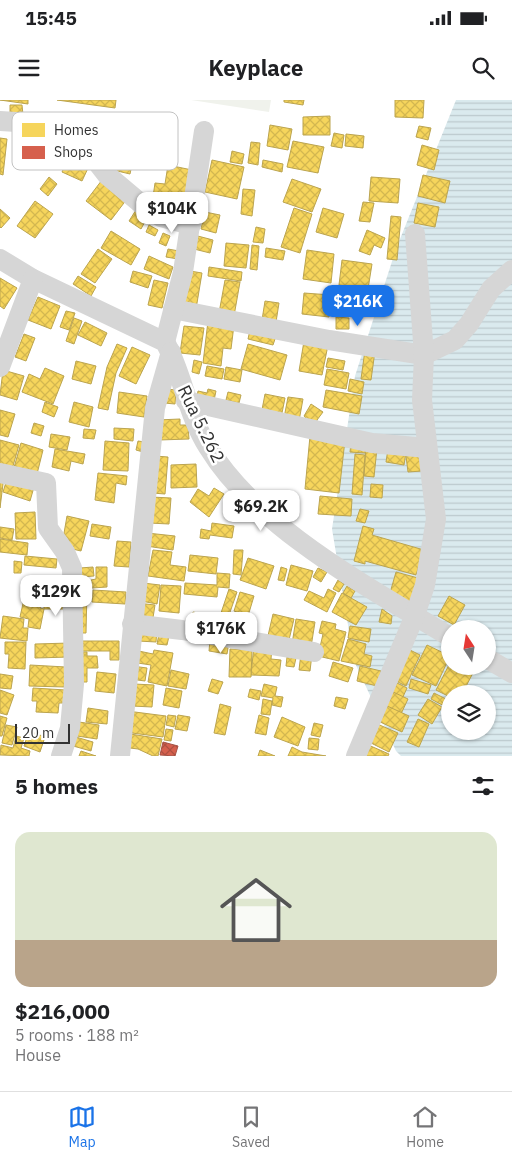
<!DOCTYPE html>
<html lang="en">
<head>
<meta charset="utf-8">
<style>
	body { margin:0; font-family:"IBM Plex Sans",sans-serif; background:#f2f2f2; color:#202124; height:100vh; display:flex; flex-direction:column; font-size:19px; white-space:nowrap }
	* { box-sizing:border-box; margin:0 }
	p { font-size:16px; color:#757577 }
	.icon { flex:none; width:28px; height:28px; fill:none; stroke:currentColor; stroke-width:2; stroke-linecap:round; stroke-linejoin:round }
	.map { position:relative; height:656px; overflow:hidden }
	.drawer { display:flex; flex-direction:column; background:#fff; flex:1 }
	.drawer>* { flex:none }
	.needle { width:32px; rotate:348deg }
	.fabs { position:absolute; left:441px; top:520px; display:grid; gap:10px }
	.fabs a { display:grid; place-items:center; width:55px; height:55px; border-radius:50%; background:#fff; box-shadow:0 1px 4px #0004; font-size:25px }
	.scale { position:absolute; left:15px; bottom:12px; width:55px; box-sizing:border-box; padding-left:5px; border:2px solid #323232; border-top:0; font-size:14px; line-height:18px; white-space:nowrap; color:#323232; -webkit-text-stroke:4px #fff; paint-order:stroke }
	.price { position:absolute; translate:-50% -42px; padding:0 11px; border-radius:10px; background:#fff; color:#222; font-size:16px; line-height:32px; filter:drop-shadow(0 1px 2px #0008) }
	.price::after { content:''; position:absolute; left:50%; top:30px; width:15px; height:11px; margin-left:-8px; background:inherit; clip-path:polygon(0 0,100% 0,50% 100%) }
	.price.on { background:#1a73e8; color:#fff }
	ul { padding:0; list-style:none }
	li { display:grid; align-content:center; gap:10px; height:265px; padding:0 15px }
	li span { display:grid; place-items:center; height:155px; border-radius:15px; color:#555 }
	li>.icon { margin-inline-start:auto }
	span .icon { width:90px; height:90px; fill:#fffc; stroke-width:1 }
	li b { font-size:21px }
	h2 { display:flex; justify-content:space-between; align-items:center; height:60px; padding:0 15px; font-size:21px }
	.status { display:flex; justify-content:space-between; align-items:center; height:35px; padding:0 25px; background:#fff; direction:ltr }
	.status svg { height:14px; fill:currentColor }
	header { display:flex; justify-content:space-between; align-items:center; height:65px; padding:0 15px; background:#fff; font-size:22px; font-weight:800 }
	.menu { display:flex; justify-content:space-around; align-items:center; height:70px; border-top:1px solid #e0e0e0; background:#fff; font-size:14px; color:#757577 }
	.menu a { display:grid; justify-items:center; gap:2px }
	.menu .on { color:#1a73e8 }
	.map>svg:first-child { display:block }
</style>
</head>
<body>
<div class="status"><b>15:45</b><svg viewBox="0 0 49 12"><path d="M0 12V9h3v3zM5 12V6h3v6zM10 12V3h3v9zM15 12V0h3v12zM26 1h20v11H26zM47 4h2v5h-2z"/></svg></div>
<header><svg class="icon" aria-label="menu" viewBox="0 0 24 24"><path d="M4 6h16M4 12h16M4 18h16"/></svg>Keyplace<svg class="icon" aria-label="search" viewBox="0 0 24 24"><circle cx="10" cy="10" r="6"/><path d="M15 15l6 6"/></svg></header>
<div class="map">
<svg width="512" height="656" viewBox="0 0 512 656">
	<defs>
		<pattern id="water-rules" width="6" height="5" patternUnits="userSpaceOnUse" patternTransform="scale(1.25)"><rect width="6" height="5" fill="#daeaee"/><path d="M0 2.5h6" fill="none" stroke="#bcc9cd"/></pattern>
		<pattern id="homes-cross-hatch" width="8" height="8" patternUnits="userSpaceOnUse" patternTransform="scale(1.25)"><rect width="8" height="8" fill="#f6d55c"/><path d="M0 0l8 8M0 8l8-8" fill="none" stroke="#d3b750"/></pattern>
		<pattern id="shops-cross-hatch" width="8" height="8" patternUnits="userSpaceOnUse" patternTransform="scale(1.25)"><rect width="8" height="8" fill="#d6604d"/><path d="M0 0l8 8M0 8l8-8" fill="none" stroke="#ae5041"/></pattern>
	</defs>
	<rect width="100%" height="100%" fill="#fff"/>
	<path fill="#f0f2ec" d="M191,0H271L269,12Z"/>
	<path fill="url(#water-rules)" fill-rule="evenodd" d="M456,0H512V656H401L396,651L354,561L332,429L355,276L396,149ZM450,529H488V566H450ZM450,594H488V631H450Z"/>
	<g fill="url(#homes-cross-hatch)" stroke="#bba44f">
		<path d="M0,0H28V4Z"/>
		<path d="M57,0H116L115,8Z"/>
		<path d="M284,0H304L303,5L284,2Z"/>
		<path d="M395,0H424L423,18L395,17Z"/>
		<path d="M10,5H22L23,15L10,16Z"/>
		<path d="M330,16V35H303V17Z"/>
		<path d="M270,25L292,29L288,50L267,46Z"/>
		<path d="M419,26L431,28L428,40L416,37Z"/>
		<path d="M334,33L344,35L342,48L331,46Z"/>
		<path d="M346,34L364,36L363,48L345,46Z"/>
		<path d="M0,38L7,39L3,75L0,74Z"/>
		<path d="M293,41L324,47L318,73L287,67Z"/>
		<path d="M251,42L260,43L258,65L248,63Z"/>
		<path d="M422,45L439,50L434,70L417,65Z"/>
		<path d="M118,47L135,51L130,74L113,70Z"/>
		<path d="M232,51L244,54L242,64L230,62Z"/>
		<path d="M69,57L89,66L82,81L62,72Z"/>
		<path d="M212,60L244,67L237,99L205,92Z"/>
		<path d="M263,60L283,64L282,72L262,67Z"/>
		<path d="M168,65L192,70L185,111L161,107L144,96L153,97L155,83L165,84Z"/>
		<path d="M423,75L450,81L445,103L418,96Z"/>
		<path d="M49,77L57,84L48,96L40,89Z"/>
		<path d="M371,77L400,79L398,103L369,101Z"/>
		<path d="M292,79L321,89L312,112L283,102Z"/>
		<path d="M102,80L127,99L111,120L86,101Z"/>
		<path d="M243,89L255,90L252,116L241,114Z"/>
		<path d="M35,101L53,114L35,138L17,126Z"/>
		<path d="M363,102L374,103L370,122L359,121Z"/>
		<path d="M418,103L439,107L435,127L414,123Z"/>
		<path d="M294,108L312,114L300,153L281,147Z"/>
		<path d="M323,108L344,114L337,138L316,132Z"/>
		<path d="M0,109L10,118L1,128L0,127Z"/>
		<path d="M136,110L148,116L141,129L129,121Z"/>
		<path d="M205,112L220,115L216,133L201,129Z"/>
		<path d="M391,116L401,117L397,160L387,159Z"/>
		<path d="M149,125L158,130L155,136L146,132Z"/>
		<path d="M256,127L265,129L263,143L253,142Z"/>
		<path d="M367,130L385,138L381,148L374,145L370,155L359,151Z"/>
		<path d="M111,131L140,149L131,165L101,148Z"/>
		<path d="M163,133L170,136L166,146L159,143Z"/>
		<path d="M194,135L213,140L210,153L190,148Z"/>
		<path d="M226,143L249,145L246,168L224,166Z"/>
		<path d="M252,145L259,146L257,170L250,169Z"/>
		<path d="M266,148L285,151L283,160L265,157Z"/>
		<path d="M98,149L112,159L95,183L81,174Z"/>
		<path d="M168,149L179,151L178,159L166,157Z"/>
		<path d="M307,150L334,154L331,183L303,179Z"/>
		<path d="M149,156L173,167L169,179L144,169Z"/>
		<path d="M342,160L372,164L368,189L339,185Z"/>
		<path d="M209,167L242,172L241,181L208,176Z"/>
		<path d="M133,171L152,176L148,188L130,182Z"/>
		<path d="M190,171L202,173L196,209L184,207Z"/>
		<path d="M78,176L96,187L91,196L73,184Z"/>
		<path d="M0,178L17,188L4,209L0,206Z"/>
		<path d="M154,180L168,183L162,208L148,205Z"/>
		<path d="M225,180L240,182L234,216L219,213Z"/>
		<path d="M304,193L331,195L329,217L302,214Z"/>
		<path d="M339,193L362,197L359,216L336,212Z"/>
		<path d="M38,197L60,206L51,229L28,220Z"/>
		<path d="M265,201L279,203L276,222L262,220Z"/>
		<path d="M66,211L75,213L69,230L60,227Z"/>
		<path d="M336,217L349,218V229H336Z"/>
		<path d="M74,218L82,221L74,244L66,241Z"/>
		<path d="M208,221L234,225L231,249L223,248L221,266L203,263Z"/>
		<path d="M85,222L107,233L101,246L78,235Z"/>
		<path d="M184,226L204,228L200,255L180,253Z"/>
		<path d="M250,230L276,236L273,245L248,239Z"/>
		<path d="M24,234L35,238L26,261L15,257Z"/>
		<path d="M304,241L328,245L322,275L299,271Z"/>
		<path d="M117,244L127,248L116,273L108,310L98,308L107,267Z"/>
		<path d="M248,244L287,255L280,280L241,269Z"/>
		<path d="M132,247L150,255L136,284L119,276Z"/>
		<path d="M365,250L375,251L371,280L361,279Z"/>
		<path d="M328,258L345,261L343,270L326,267Z"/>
		<path d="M194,260L202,262L199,274L192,272Z"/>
		<path d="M76,261L96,266L91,284L72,279Z"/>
		<path d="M207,266L224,269L222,279L205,276Z"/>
		<path d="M226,267L242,270L240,282L224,279Z"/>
		<path d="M45,268L64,276L53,304L22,292L29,274L40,279Z"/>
		<path d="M327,269L349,273L346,289L324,285Z"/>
		<path d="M3,270L24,276L17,300L0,295Z"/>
		<path d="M350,279L364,282L362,294L348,291Z"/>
		<path d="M166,289L176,290L175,304L164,303Z"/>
		<path d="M208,289L216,291L213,305L196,302L198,291L207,293Z"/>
		<path d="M326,290L362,296L359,314L323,307Z"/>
		<path d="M119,292L147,296L144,317L117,313Z"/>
		<path d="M228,292L241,295L239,303L226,300Z"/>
		<path d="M265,294L285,298L281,318L261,315Z"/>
		<path d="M288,297L303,299L299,321L284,318Z"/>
		<path d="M45,302L58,307L54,317L42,312Z"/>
		<path d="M74,302L93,307L89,327L69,322Z"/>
		<path d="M311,304L323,312L317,320L316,330L304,316Z"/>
		<path d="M0,310L15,314L8,337L0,335Z"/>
		<path d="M180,319V325H188L189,339L159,340L157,320Z"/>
		<path d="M34,323L44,326L41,336L31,333Z"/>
		<path d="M114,328L134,329L133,341L114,339Z"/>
		<path d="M84,329L96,330L94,339L83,338Z"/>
		<path d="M51,334L70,337L67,350L49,347Z"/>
		<path d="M310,336L345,340L339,393L305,389Z"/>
		<path d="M0,340L19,345L13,366L0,372Z"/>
		<path d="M105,341L129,343L128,371L103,370Z"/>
		<path d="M138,341L145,342L143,352L136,350Z"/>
		<path d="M21,343L43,350L37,374L13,371Z"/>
		<path d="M351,343L366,344L365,353L350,352Z"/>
		<path d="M366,347L377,348L374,377L364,376Z"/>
		<path d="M55,349L85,354L83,364L71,361L69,371L52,367Z"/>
		<path d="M388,349L406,352L404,365L386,362Z"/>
		<path d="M355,354L365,355L362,395L352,394Z"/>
		<path d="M420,354L422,371L408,372L406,356Z"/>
		<path d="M155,356L168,357L165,394L152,393Z"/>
		<path d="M196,364L197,387L171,388V365Z"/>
		<path d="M98,373L127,376L126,385L116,383L114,403L95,400Z"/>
		<path d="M0,375L4,376L0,408Z"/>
		<path d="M7,379L34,387L30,401L3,392Z"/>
		<path d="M371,384L383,385L382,398L370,397Z"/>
		<path d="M214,388L224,394L209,417L190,402L198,389L209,396Z"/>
		<path d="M320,396L352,399L351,416L318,414Z"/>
		<path d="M151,397L171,398L169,424L149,423Z"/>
		<path d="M360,409L369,411L365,423L356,421Z"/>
		<path d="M35,412L36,439H16L15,413Z"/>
		<path d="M67,416L89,421L81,451L68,448L69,440L63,439Z"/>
		<path d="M212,423L234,426L232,438L210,435L209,439L200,438L201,429L211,431Z"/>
		<path d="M92,424L111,427L109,439L90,436Z"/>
		<path d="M363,426L374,429L372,435L424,450L416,475L365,461V464L354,461Z"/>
		<path d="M0,427L14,429L12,440L0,438Z"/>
		<path d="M147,433L175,436L173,450L146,446Z"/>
		<path d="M0,439L28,443L27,455L0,452Z"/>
		<path d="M117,441L131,442L129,467L114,466Z"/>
		<path d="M153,450L172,452L170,465L186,467L184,481L148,476Z"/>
		<path d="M234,450H243L241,475L233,474Z"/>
		<path d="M190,455L218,458L216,474L188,471Z"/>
		<path d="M25,456L57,459L56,468L24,465Z"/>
		<path d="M248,458L274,466L266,489L240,480Z"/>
		<path d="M14,461L22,462L21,473H14Z"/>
		<path d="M291,465L313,471L307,491L286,485Z"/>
		<path d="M93,467L94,476L80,477V468Z"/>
		<path d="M96,467H107V487L92,488L91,480L96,479Z"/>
		<path d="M281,467L287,469L284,481L278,480Z"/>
		<path d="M318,468L327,472L321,482L313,477Z"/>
		<path d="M396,472L418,478L411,505L390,493Z"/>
		<path d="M217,473L230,474L229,488L218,487L217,497L184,494L185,483L217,485Z"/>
		<rect x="44" y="477" width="23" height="32"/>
		<path d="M338,480L344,484L339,492L333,489Z"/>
		<path d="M143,483L160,485L157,504L141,501Z"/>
		<path d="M161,485L181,486L179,513L159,511Z"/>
		<path d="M347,486L355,491L351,498L343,493Z"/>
		<path d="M229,489L237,492L228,518L220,516Z"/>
		<path d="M328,489L336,493L327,512L304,500L309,491L324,498Z"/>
		<path d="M76,490H87L86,533H75Z"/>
		<path d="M93,490L126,492L125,504L92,502Z"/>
		<path d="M240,492L254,496L248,516L234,511Z"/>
		<path d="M342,493L367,507L356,525L332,512Z"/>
		<path d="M449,496L465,505L454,525L438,516Z"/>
		<path d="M24,499L42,502L40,508L44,509L40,529L28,527L29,519L20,517Z"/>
		<path d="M137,503L155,505L152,524L134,522Z"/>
		<path d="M382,509L392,516L391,524L379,522Z"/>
		<path d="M193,512L220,517L216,535L190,530Z"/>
		<path d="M273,514L294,519L288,544L267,540Z"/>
		<path d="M3,516L24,519L23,528H28L27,541L0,538Z"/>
		<path d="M296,519L315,522L311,547L292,544Z"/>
		<path d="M322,521L336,524L335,529L346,532L339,561L318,556L323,534L319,533Z"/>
		<path d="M350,526L371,529L369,542L348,538Z"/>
		<path d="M139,527L157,529L156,542L138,541Z"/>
		<path d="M159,534L169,536L167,545L157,544Z"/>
		<path d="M348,539L366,544L364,554L372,556L370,567L341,561Z"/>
		<path d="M210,540L229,542L227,554L209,551Z"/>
		<path d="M81,541H119V560H110V551H81Z"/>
		<path d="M5,542H26L25,569L8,568L9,554H5Z"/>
		<path d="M70,543V557L35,558V544Z"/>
		<path d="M254,545L272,547L271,559L281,560L279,576L251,575Z"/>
		<path d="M427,545L450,556L436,586L412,575Z"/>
		<path d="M406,548L420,555L406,586L392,579Z"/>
		<path d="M230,549L252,550L251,577H229Z"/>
		<path d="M134,550L153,554L154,550L173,553L167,586L148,582L151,565L131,562Z"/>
		<path d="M75,552H87V556H97L98,568H87V582H76Z"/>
		<path d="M301,553L312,554L310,571L299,570Z"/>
		<path d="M287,557L296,558L294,567L286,566Z"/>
		<path d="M333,562L353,568L348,582L329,576Z"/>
		<path d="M450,563V566H470L475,569L462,594H450V597L436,590Z"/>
		<path d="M30,565L66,567L65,587L29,586Z"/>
		<path d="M132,566L147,568L145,581L130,579Z"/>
		<path d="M360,566L381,571L377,586L357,581Z"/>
		<path d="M171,570L189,574L186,589L168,586Z"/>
		<path d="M97,572L116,574L114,593L95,591Z"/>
		<path d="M0,574L13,576L11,589L0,588Z"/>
		<path d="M212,579L223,582L218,594L208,591Z"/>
		<path d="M411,579L431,585L428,594L409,588Z"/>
		<path d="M397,583L407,588L402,599L391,594Z"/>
		<path d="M134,584L154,585L152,607L132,606Z"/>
		<path d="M264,584L277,587L275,596L283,597L281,607L272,605L273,598L261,596Z"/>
		<path d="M33,588L66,590L65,603H59L58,613L36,612L37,601H32Z"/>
		<path d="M166,588L182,591L179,608L163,605Z"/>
		<path d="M250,589L261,591L259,600L248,597Z"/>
		<path d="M0,590L14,595L7,615L0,613Z"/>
		<path d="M389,590L408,599L400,616L381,607Z"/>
		<path d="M434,593L450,601L448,608L431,599Z"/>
		<path d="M336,597L348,599L345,609L334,606Z"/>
		<path d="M263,599L272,601L270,615L261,614Z"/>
		<path d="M428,599L442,607L432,624L418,615Z"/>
		<path d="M220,604L231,607L225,635L214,633Z"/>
		<path d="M385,605L409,616L402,632L378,621Z"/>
		<path d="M88,608L108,611L107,624L86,622Z"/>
		<path d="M127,611L166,616L163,637L124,632Z"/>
		<path d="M168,615L176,616L174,627L166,625Z"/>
		<path d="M178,615L190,617L187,631L175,629Z"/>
		<path d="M259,615L269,618L266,635L255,633Z"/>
		<path d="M0,616L7,618L2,636H0Z"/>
		<path d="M282,617L305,627L298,646L274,637Z"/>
		<path d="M418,619L429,624L419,647L407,642Z"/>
		<path d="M79,622L99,625L97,639L77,636Z"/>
		<path d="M314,623L323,625L320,637L311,635Z"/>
		<path d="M375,623L398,633L389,652L367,641Z"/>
		<path d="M6,625L17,627L12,645L2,643Z"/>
		<path d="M166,629L173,630L171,641L164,640Z"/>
		<path d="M29,631L45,637L40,652L24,646Z"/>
		<path d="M124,633L162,639L158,656H153L138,649L122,647Z"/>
		<path d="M69,635L93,642L91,651L66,644Z"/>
		<path d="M16,636L24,638L21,648L30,651L29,656L0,655L1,645L13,648Z"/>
		<path d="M309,638L319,639L318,650L308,649Z"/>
		<path d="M366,644L389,654L388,656H361Z"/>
		<path d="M292,647L302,652L326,656H288Z"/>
		<path d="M260,650L275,656H258Z"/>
		<path d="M81,651L96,656H79Z"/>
	</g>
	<path fill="url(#shops-cross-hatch)" stroke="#a55245" d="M163,642L178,646L175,656L160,655Z"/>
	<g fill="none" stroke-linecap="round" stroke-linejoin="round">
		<g stroke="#d6d6d6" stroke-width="20">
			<path d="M0,21L49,24L67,28L79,39L107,75L145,107L161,117L191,125"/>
			<path d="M0,159L33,179L165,242C183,274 187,314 208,347C258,429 369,487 450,537"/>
			<path d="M173,209L329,240L424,255L455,240L469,224L491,189L512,170"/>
			<path d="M165,242L183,172L204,31"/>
			<path d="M0,267L33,179"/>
			<path d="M186,301L372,343L427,348"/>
			<path d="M0,373L46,383L48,428L65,452L72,468L74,584L70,628L61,656"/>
			<path d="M132,524L182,530L314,552"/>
			<path d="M488,559L512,573"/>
			<path d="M120,656L155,308L171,252"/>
			<path d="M356,656L415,515L425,485L436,419L422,300L424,255L415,134"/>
		</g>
	</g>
	<g text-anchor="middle" stroke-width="5" stroke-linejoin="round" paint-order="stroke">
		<g font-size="18" fill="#323232" stroke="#fff">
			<text transform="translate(201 324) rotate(64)" y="6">Rua 5.262</text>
		</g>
	</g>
	<rect x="12" y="12" width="166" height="58" rx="8" fill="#fff" stroke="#c2c2c2" stroke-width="1"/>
	<rect x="22" y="23" width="23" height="14" fill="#f6d55c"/>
	<rect x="22" y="46" width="23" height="13" fill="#d6604d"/>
	<g font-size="14" fill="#323232">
		<text x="54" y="35">Homes</text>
		<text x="54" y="57">Shops</text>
	</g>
</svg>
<div class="fabs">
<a><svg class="needle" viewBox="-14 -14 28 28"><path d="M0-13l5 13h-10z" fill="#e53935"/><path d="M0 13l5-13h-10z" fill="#757577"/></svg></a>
<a><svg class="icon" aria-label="layers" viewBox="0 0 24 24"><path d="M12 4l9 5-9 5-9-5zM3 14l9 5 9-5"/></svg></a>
</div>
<div class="scale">20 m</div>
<b class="price" style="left:172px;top:134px">$104K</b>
<b class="price on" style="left:358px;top:227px">$216K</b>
<b class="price" style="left:261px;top:432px">$69.2K</b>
<b class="price" style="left:56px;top:517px">$129K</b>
<b class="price" style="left:221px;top:554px">$176K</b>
</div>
<section class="drawer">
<h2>5 homes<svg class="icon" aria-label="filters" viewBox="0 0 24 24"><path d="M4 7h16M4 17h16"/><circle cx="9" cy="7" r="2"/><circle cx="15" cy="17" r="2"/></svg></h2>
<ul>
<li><span style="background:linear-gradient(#dfe7d0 70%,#b9a48a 0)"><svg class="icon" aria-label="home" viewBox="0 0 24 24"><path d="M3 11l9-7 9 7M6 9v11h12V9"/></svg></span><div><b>$216,000</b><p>5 rooms · 188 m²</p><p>House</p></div></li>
</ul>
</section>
<nav class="menu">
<a class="on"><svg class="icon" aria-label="map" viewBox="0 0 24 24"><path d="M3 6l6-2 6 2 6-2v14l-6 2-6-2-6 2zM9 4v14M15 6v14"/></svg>Map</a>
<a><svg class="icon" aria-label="saved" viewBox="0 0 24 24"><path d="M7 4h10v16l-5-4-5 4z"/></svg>Saved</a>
<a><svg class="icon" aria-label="home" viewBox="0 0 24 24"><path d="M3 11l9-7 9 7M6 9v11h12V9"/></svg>Home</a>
</nav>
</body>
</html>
